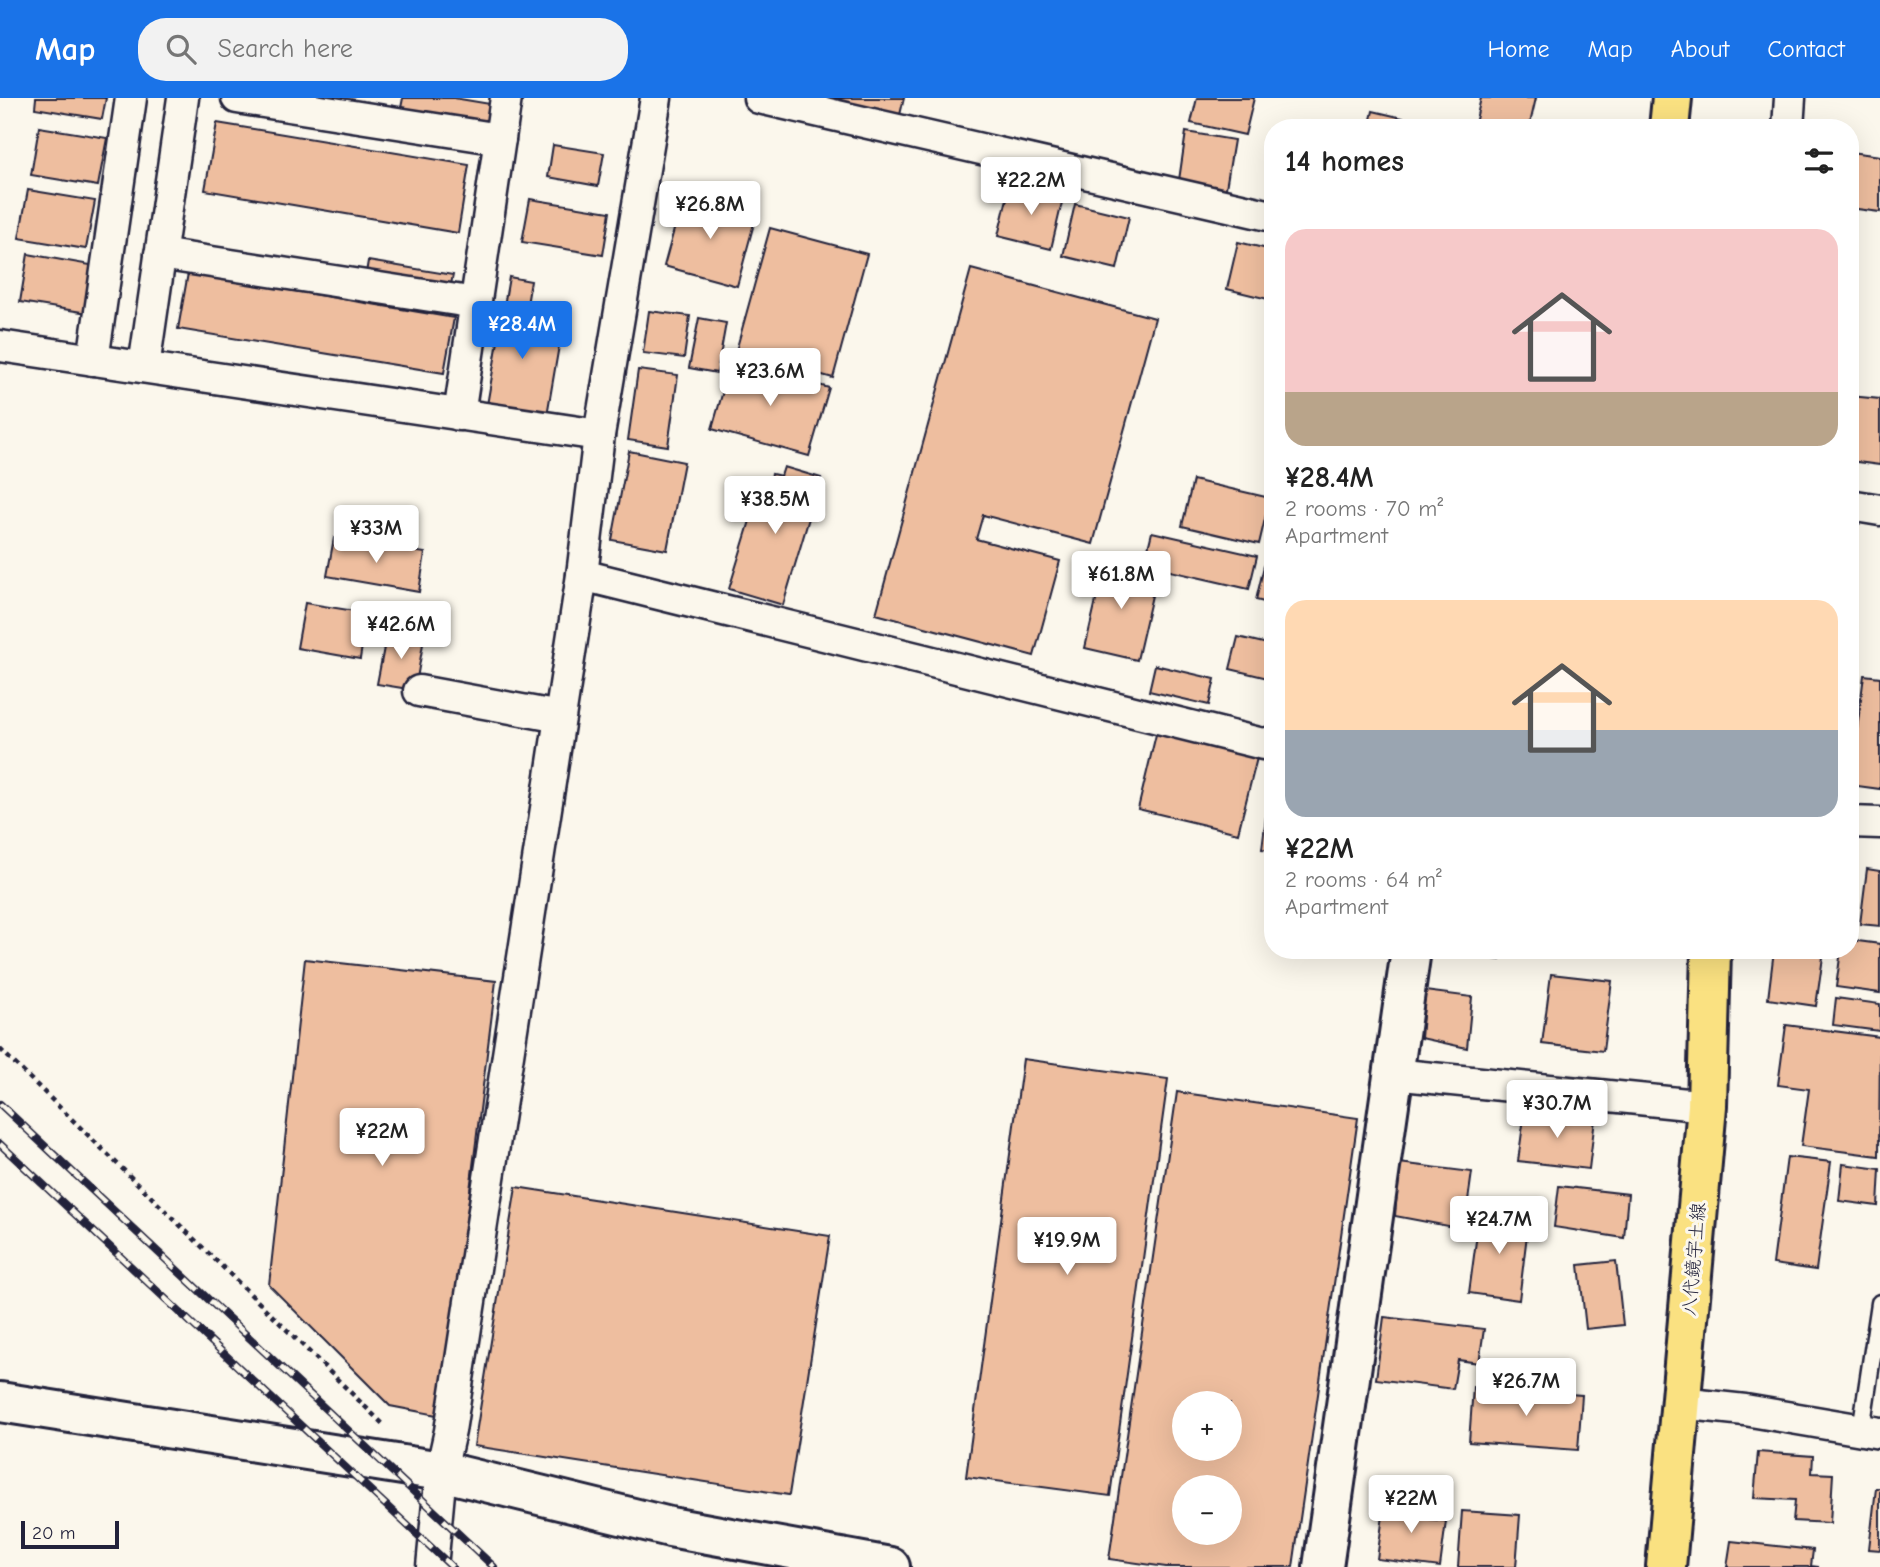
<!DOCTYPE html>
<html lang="en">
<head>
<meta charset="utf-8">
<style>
	body { margin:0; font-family:"Comic Neue","Klee One",sans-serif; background:#f2f2f2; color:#222; height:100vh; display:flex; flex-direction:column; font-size:26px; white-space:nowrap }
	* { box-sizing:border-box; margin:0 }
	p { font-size:23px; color:#767676 }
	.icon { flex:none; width:38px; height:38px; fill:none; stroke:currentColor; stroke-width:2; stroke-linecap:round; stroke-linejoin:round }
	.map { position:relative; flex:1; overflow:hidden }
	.details { position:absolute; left:1264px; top:21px; width:595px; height:840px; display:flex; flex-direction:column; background:#fff; border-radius:28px; box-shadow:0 7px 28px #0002 }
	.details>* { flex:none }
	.buttons { position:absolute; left:1172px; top:1293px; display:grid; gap:14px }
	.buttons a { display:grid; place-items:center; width:70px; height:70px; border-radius:50%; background:#fff; box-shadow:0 7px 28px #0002; font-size:35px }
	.scale { position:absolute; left:21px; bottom:18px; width:98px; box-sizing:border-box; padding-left:7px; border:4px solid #22223b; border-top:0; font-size:19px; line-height:24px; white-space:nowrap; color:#22223b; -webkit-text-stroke:5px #fbf7ec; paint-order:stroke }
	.price { position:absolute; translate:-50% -60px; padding:0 16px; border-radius:7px; background:#fff; color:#222; font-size:23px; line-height:46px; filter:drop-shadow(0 2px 4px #0008) }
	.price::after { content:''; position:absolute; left:50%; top:42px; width:21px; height:16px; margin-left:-10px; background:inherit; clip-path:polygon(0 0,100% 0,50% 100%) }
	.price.active { background:#1a73e8; color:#fff }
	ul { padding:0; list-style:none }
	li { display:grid; align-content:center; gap:14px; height:371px; padding:0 21px }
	li span { display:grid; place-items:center; height:217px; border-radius:21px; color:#555 }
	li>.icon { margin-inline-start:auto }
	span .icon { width:126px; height:126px; fill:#fffc; stroke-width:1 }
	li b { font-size:30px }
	h2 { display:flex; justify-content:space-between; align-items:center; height:84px; padding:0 21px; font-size:30px }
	header { display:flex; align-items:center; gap:42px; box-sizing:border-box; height:98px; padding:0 35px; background:#1a73e8; color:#fff }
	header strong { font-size:33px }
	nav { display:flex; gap:38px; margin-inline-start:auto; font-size:24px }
	.search { width:490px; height:63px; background:#f2f2f2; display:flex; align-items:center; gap:18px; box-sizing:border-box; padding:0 24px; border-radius:28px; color:#767676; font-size:26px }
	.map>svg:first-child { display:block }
</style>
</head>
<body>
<header>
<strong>Map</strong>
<div class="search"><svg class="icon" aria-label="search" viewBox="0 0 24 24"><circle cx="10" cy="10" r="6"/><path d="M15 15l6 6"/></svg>Search here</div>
<nav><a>Home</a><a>Map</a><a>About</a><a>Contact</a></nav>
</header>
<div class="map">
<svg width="1880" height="1469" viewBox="0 0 1880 1469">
	<rect width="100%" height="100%" fill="#fbf7ec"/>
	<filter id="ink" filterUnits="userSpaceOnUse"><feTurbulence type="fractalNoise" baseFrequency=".0143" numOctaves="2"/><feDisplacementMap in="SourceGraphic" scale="14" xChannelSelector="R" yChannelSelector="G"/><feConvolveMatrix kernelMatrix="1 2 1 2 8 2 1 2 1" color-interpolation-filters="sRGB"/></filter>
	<g filter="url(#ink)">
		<g fill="#eebe9f" stroke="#22223b" stroke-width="2" fill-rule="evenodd">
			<path d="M36,0H106L102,21L35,10Z"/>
			<path d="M403,0H454L496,7L492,31L400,15Z"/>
			<path d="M803,0H904L899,21Z"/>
			<path d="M1197,0H1254L1245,37L1191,25Z"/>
			<path d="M1481,0H1536L1529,30H1474Z"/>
			<path d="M1373,13L1445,30H1369Z"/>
			<path d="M217,25L469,67L458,135L205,92Z"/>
			<path d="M39,29L107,40L98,88L31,77Z"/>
			<path d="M1186,34L1234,42L1225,96L1178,89Z"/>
			<path d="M553,47L604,55L598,88L548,79Z"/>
			<path d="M1850,54L1880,58V114L1850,110Z"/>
			<path d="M1010,88L1063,100L1051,151L998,138Z"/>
			<path d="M28,92L95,103L86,151L19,140Z"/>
			<path d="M683,99L756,118L737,188L664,168Z"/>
			<path d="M530,101L610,114L603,157L522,144Z"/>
			<path d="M1075,106L1129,119L1117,171L1063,158Z"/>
			<path d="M770,130L867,156L833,280L736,253Z"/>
			<path d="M1238,144L1272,152V202L1227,191Z"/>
			<path d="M28,156L96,168L88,215L20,204Z"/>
			<path d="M368,163L453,177L449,195L365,181Z"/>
			<path d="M971,171L1155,220L1093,446L983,417L976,441L1060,463L1034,558L876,516Z"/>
			<path d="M188,175L454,220L444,275L178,231Z"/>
			<path d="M509,179L531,183L523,230L561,236L546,323L486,313Z"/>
			<path d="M649,213L690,218L684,260L643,255Z"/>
			<path d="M699,220L726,225L717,275L689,270Z"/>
			<path d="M732,262L829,290L809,358L712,331Z"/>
			<path d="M638,272L678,277L668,348L628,342Z"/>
			<path d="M1850,298L1880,301V367L1850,363Z"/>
			<path d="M629,353L684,364L667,452L612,442Z"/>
			<path d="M784,369L821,380L783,507L729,491L761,387L768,389L772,376L781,378Z"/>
			<path d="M1193,382L1270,400L1259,446L1182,428Z"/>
			<path d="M1152,434L1257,458L1249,491L1144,467Z"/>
			<path d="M334,440L425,455L419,494L327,478Z"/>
			<path d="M1105,464L1157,476L1137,562L1085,550Z"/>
			<path d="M1264,468L1272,470V506L1256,502Z"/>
			<path d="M305,505L367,515L360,561L297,550Z"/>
			<path d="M387,534L424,540L415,592L377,586Z"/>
			<path d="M1238,539L1272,547V581L1230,571Z"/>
			<path d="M1155,567L1215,581L1209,607L1149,593Z"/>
			<path d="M1864,577L1880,579V691L1850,687Z"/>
			<path d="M1158,628L1259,652L1238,735L1138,711Z"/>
			<path d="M1267,710L1272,711V752L1262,751Z"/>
			<path d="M1850,743L1856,744L1850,791Z"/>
			<path d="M1867,771L1880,773V828L1860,826Z"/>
			<path d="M1850,842L1880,846V895L1836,889L1841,852H1850Z"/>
			<path d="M1455,852H1501L1500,862L1454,856Z"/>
			<path d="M1774,852H1824L1816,908L1768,901Z"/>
			<path d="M305,861L496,883L442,1318L390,1308L269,1187Z"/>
			<path d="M1551,876L1612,883L1603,953L1542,946Z"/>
			<path d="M1425,893L1472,899L1467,950L1421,940Z"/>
			<path d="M1836,900L1880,906V933L1833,927Z"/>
			<path d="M1786,927L1880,939L1879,1058L1801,1048L1809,991L1778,987Z"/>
			<path d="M1023,961L1168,981L1110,1398L966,1379Z"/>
			<path d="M1177,994L1358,1020L1293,1469H1166L1109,1461ZM1185,1306H1230V1351H1185ZM1185,1390H1230V1435H1185Z"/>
			<path d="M1525,1012L1595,1021L1589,1071L1518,1063Z"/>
			<path d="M1787,1059L1831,1064L1816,1172L1773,1166Z"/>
			<path d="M1399,1065L1472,1074L1464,1131L1395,1118Z"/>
			<path d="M1843,1066L1880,1071L1878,1108L1839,1103Z"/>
			<path d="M1559,1088L1628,1096L1624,1140L1554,1129Z"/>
			<path d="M516,1089L830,1138L789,1397L474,1348Z"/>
			<path d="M1480,1113L1529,1120L1519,1202L1469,1195Z"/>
			<path d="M1616,1163L1623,1227L1586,1231L1579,1167Z"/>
			<path d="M1384,1219L1484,1231L1479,1265L1458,1262L1453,1291L1376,1281Z"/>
			<path d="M1473,1289L1582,1297L1578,1352L1469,1344Z"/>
			<path d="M1758,1354L1813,1358L1812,1375L1833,1376L1830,1425L1793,1423L1795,1402L1754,1400Z"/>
			<path d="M1876,1390H1880V1452L1869,1451Z"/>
			<path d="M1385,1403L1430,1408L1429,1421L1446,1423L1440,1469L1377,1461Z"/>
			<path d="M1462,1413L1520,1417L1516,1469H1458Z"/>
			<path d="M1731,1443L1813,1452L1811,1468L1819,1469H1727Z"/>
		</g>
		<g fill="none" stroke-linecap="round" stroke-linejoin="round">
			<g stroke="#22223b" stroke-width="21">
				<path id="service" d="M1861,1332L1880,1205"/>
			</g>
			<g stroke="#22223b" stroke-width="35">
				<g id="minor">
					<path d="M237,0L500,41"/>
					<path d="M759,0L1272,118"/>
					<path d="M1788,30L1790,0"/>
					<path d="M160,156L476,205"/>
					<path d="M0,248L599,337"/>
					<path d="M93,262L131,0"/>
					<path d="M144,269L183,0"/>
					<path d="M459,317L506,0"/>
					<path d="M1850,407L1880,412"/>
					<path d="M582,477L1263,646L1272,644"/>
					<path d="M419,593L560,619"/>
					<path d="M1850,724L1880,725"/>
					<path d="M1393,976L1707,1008"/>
					<path d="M1680,1305L1745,1312L1880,1335"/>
					<path d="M432,1469L441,1373L450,1333L582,477L599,337L656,0"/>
				</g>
			</g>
			<g stroke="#22223b" stroke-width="44">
				<g id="tertiary">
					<path d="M0,1304L441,1373L670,1429L890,1469"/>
					<path d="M1323,1469L1411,852"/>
				</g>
			</g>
			<g stroke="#22223b" stroke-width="44">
				<g id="primary">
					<path d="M1669,30L1672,0"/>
					<path d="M1666,1469L1707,1008L1711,852"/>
				</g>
			</g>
			<path stroke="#22223b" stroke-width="4.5" stroke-dasharray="5 5" stroke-linecap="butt" d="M0,951L385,1328"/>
			<use href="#service" stroke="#fbf7ec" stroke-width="16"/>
			<use href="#minor" stroke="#fbf7ec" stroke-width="30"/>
			<use href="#tertiary" stroke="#fbf7ec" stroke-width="38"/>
			<use href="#primary" stroke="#fae181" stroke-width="38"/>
			<g stroke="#22223b" stroke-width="8">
				<g id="rail">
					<path d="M0,1006L494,1469"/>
					<path d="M0,1046L452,1469"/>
				</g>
			</g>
			<use href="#rail" stroke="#fbf7ec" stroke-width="5" stroke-dasharray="16" stroke-linecap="butt"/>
		</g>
	</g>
	<g text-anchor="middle" stroke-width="6" stroke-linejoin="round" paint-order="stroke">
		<g font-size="19" fill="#22223b" stroke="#fbf7ec">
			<text transform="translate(1693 1161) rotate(-85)" y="7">八代鏡宇土線</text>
		</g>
	</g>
</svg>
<div class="buttons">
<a>+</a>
<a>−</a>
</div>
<div class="scale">20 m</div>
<b class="price" style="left:1031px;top:119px">¥22.2M</b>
<b class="price" style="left:710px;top:143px">¥26.8M</b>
<b class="price active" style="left:522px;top:263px">¥28.4M</b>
<b class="price" style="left:770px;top:310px">¥23.6M</b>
<b class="price" style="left:775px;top:438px">¥38.5M</b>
<b class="price" style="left:376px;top:467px">¥33M</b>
<b class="price" style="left:1121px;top:513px">¥61.8M</b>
<b class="price" style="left:401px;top:563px">¥42.6M</b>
<b class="price" style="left:1557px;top:1042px">¥30.7M</b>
<b class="price" style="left:382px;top:1070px">¥22M</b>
<b class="price" style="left:1499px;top:1158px">¥24.7M</b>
<b class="price" style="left:1067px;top:1179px">¥19.9M</b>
<b class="price" style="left:1526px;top:1320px">¥26.7M</b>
<b class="price" style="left:1411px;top:1437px">¥22M</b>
<section class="details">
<h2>14 homes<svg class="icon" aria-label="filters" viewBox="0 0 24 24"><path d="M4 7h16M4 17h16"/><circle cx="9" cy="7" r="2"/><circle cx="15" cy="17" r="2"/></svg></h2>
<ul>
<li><span style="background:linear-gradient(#f6c9c9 75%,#b9a48a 0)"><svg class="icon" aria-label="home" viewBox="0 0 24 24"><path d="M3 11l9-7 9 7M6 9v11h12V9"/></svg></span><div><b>¥28.4M</b><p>2 rooms · 70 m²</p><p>Apartment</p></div></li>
<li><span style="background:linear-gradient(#ffd9b3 60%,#9aa5b1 0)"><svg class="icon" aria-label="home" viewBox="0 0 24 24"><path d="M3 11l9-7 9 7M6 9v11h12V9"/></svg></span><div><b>¥22M</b><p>2 rooms · 64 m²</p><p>Apartment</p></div></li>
</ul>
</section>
</div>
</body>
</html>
